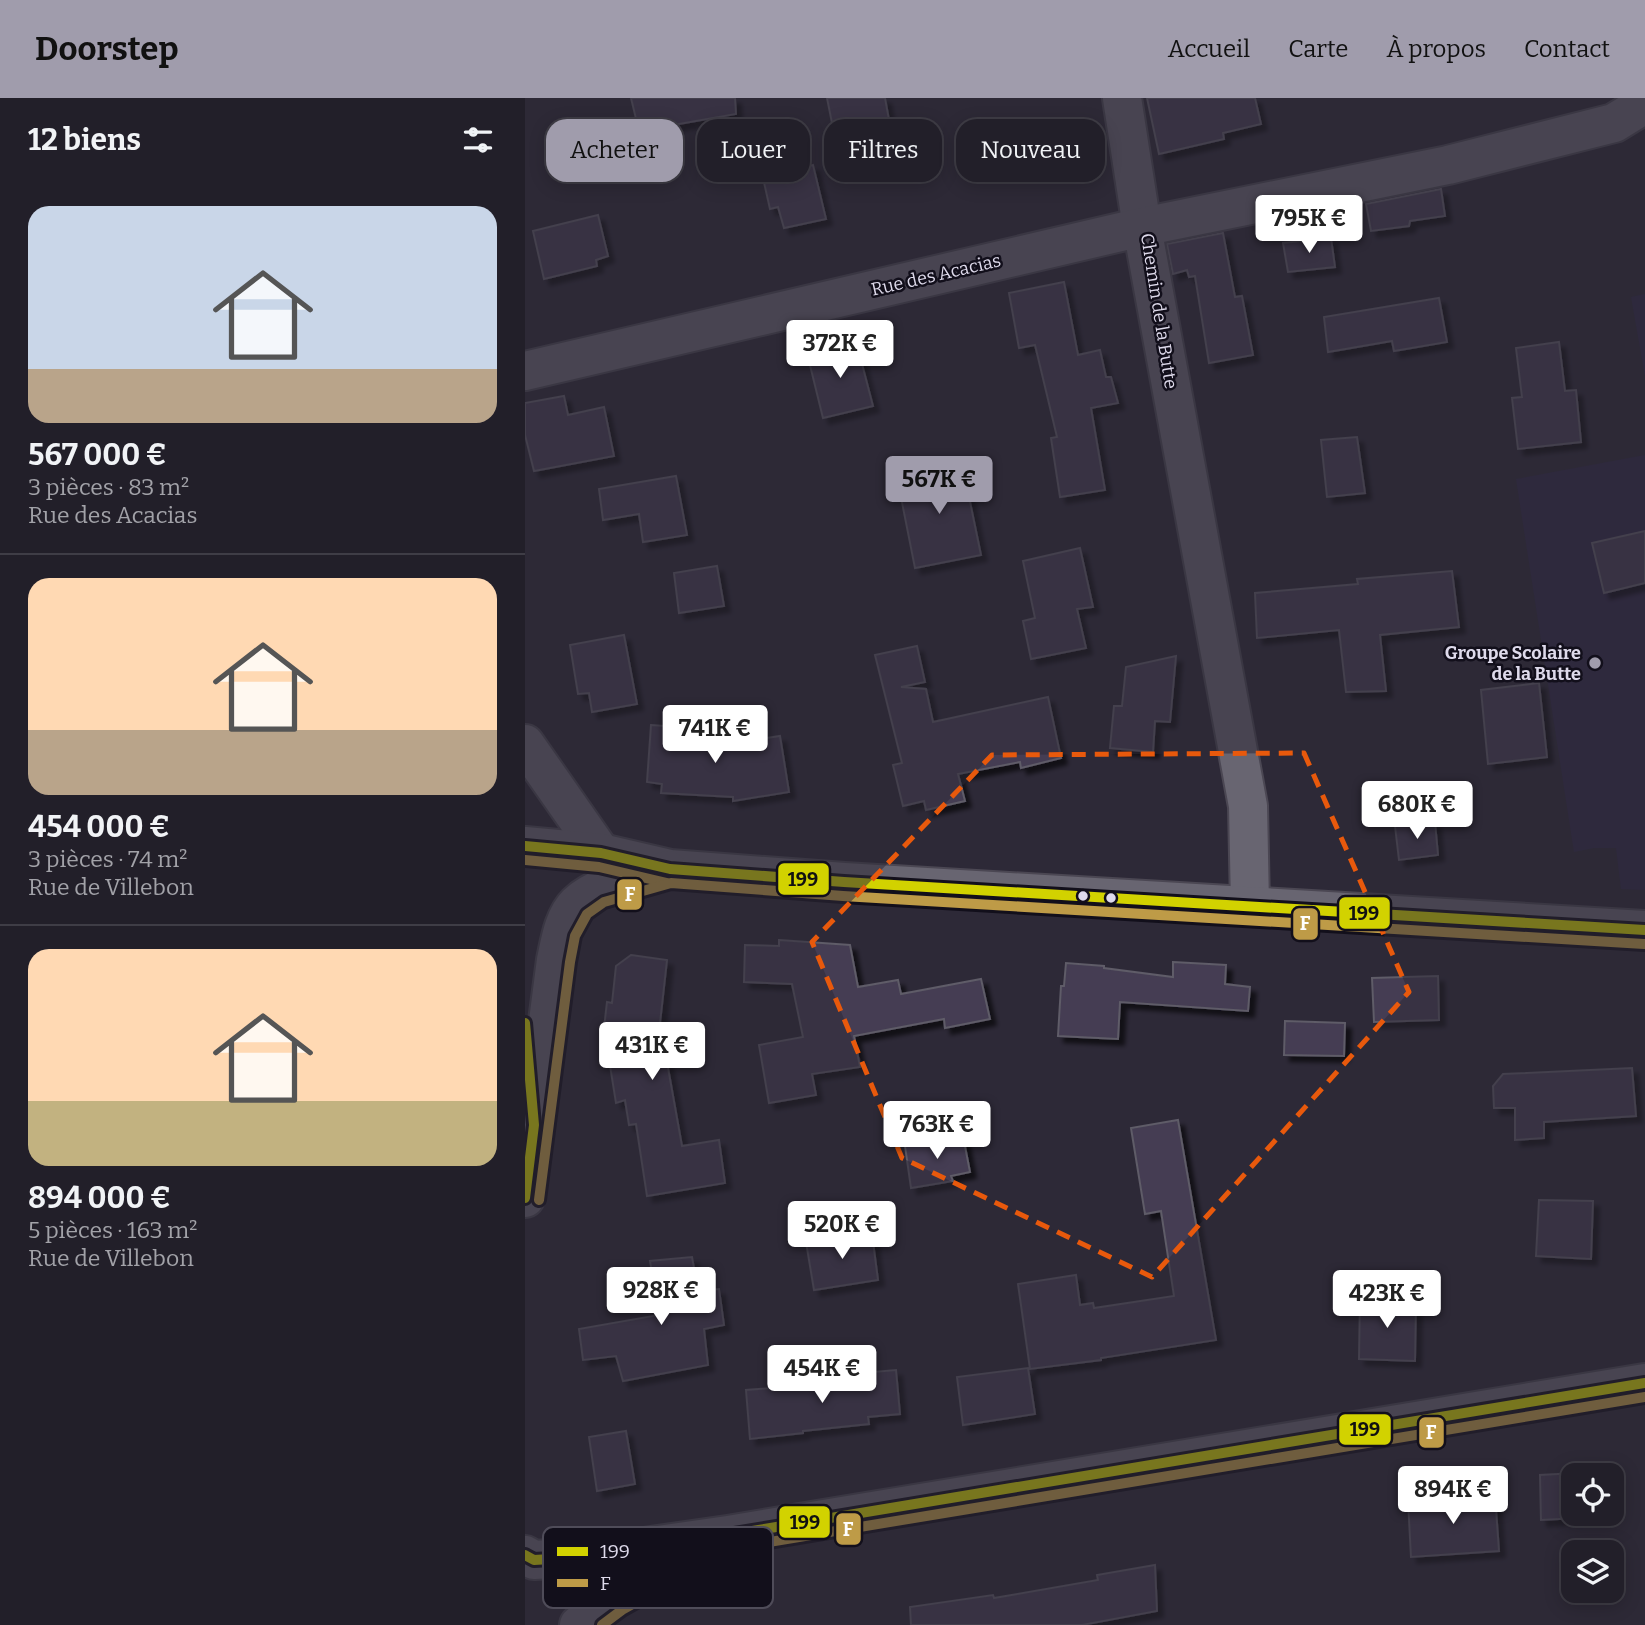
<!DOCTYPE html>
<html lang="fr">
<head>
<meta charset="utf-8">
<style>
	body { margin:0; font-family:Bitter,serif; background:#2a2731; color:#f1f3f6; height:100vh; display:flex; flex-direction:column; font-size:26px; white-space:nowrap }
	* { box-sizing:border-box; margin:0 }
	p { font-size:23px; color:#a2a2a8 }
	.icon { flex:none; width:38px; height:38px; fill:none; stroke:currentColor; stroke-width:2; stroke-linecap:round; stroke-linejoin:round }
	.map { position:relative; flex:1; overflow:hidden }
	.side { display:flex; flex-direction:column; background:#221f29; width:525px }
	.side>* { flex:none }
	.top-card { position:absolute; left:21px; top:21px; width:665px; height:63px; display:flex; gap:14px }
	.fabs { position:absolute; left:1036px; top:1365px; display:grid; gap:14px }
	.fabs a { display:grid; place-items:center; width:63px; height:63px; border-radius:14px; background:#221f29; box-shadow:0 4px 18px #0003,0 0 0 2px #3f3d46; font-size:35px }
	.price { position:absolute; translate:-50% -60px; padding:0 16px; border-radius:7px; background:#fff; color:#222; font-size:23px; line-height:46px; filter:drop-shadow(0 2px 4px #0008) }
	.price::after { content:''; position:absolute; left:50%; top:42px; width:21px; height:16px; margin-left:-10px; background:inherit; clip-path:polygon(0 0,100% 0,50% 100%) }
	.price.selected { background:#a09cac; color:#111 }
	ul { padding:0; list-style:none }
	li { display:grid; align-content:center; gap:14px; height:371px; padding:0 28px }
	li+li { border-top:2px solid #3f3d46 }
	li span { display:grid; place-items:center; height:217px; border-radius:21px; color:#555 }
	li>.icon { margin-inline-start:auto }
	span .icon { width:126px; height:126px; fill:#fffc; stroke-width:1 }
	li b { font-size:30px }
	h2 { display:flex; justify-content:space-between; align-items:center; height:84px; padding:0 28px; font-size:30px }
	.tag { padding:0 24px; border-radius:21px; background:#221f29; box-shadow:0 4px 18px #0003,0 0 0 2px #3f3d46; font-size:24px; line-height:63px }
	.tag.selected { background:#a09cac; color:#111 }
	header { display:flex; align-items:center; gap:42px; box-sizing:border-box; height:98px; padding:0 35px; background:#a09cac; color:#111 }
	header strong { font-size:33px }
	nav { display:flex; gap:38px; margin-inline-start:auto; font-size:24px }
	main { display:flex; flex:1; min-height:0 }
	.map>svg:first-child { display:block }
</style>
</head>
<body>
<header>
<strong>Doorstep</strong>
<nav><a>Accueil</a><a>Carte</a><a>À propos</a><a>Contact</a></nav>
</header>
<main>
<section class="side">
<h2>12 biens<svg class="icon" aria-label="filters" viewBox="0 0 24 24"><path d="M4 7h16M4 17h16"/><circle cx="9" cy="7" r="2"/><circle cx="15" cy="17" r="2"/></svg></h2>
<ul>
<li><span style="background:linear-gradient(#c9d6e8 75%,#b9a48a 0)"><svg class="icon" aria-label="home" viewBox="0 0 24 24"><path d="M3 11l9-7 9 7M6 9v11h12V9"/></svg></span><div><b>567 000 €</b><p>3 pièces · 83 m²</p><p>Rue des Acacias</p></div></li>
<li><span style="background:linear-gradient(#ffd9b3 70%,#b9a48a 0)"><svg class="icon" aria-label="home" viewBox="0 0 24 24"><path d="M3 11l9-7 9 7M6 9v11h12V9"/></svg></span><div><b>454 000 €</b><p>3 pièces · 74 m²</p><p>Rue de Villebon</p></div></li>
<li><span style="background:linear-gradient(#ffd9b3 70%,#c2b280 0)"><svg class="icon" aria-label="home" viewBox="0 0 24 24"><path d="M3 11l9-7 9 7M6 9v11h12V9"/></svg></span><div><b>894 000 €</b><p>5 pièces · 163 m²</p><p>Rue de Villebon</p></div></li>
</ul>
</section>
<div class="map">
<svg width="1120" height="1527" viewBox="0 0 1120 1527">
	<defs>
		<filter id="shadow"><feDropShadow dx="6" dy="6" stdDeviation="2" flood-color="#0009"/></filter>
	</defs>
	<rect width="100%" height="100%" fill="#2d2937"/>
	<g fill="#302846">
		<path d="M1120,196V278L1106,199Z"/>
		<path d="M1120,357V792L1096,791L1091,750H1069L1049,754L991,381Z"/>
	</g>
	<g fill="#443d52" stroke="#5e5b67" stroke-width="2" filter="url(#shadow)">
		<path d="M106,0H210L211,16L114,33Z"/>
		<path d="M302,0H360L372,66L317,75Z"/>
		<path d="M622,0H730L736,26L698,35L699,41L634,56Z"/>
		<path d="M288,67L301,121L259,130L253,109L245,111L238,80Z"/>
		<path d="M916,91L920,118L885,123L884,128L846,133L841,106Z"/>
		<path d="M73,117L83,158L71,162L72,168L19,181L8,133Z"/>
		<path d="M698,135L710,199L717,198L728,257L684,265L670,178L664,179L662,172L648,176L642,146Z"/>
		<path d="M806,140L810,169L763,174L758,145Z"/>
		<path d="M539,184L553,257L575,252L581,279H586L593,305L566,310L580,392L535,399L526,340L532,339L510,247L494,250L484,195Z"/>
		<path d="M914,200L922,244L869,253L867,243L803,254L799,219Z"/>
		<path d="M331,243L348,308L298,320L282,255Z"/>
		<path d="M1034,244L1040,293L1051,292L1056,344L993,351L987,300L997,299L991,250Z"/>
		<path d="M39,298L43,317L79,309L89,358L9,373L0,337V305Z"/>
		<path d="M832,339L840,395L802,399L796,342Z"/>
		<path d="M437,365L456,457L390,470L372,379Z"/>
		<path d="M151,378L162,437L118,444L114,416L78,422L74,391Z"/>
		<path d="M1120,433V485L1079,495L1067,445Z"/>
		<path d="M555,450L568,509L552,511L561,550L506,561L498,523L510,520L498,463Z"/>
		<path d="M192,468L199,508L154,515L149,475Z"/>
		<path d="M927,473L934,529L855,537L861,593L821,594L814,532L732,540L730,495L833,486L832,481Z"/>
		<path d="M99,537L112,606L67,614L64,595L53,596L45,547Z"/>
		<path d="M392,548L400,584L376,589L401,591L408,624L523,599L536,660L496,670L495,664L433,676L440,703L401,712L399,703L378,708L368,667L377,665L350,557Z"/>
		<path d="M651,558L645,624L630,623L628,654L585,650L589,608H597L601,569Z"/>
		<path d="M1014,585L1022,659L963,666L956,592Z"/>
		<path d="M126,627L179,631L177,650L255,638L264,694L208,703V699L136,695L137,686L122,684Z"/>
		<path d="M910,724L913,757L874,762L870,728Z"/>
		<path d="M254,842L325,847L333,889L373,882L376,896L456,881L465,921L420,930L419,921L329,938L335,969L287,976L291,997L244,1005L234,947L278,939L267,886L219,884L220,847L254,848Z"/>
		<path d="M106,857L142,862L135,925L157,1048L194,1042L200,1085L122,1098L111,1026L104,1027L100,1002L91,1005L79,930L82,904L87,905L91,868Z"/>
		<path d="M648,864L701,867L700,886L725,889L723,913L595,904L593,941L533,938L536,888H539L541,865L579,868V870L648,879Z"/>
		<path d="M913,878L914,922L849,924L847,880Z"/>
		<path d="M760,923L820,925L819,958L759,957Z"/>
		<path d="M1107,970L1111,1018L1019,1024V1040L990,1042V1010H969L968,988L978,976Z"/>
		<path d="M653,1022L691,1242L576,1260V1262L505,1271L493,1186L551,1177L555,1207L568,1205L569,1210L649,1198L636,1113L620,1116L606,1030Z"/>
		<path d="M438,1038L445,1074L426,1078L428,1083L386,1090L380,1048Z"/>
		<path d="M1014,1102L1068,1103L1066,1161L1011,1158Z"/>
		<path d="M347,1136L353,1182L289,1192L281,1144Z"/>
		<path d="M167,1159L173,1193L194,1191L199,1227L179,1231L183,1267L98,1283L91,1258L58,1262L54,1231L134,1217L125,1163Z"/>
		<path d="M835,1201L891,1203L890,1263L834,1261Z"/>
		<path d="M503,1270L510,1316L438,1327L432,1279Z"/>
		<path d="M371,1272L375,1316L343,1319L344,1326L278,1333V1335L225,1341L221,1292L315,1285L314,1277Z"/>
		<path d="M101,1333L110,1386L72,1393L64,1339Z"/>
		<path d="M1070,1374V1377H1048V1416H1073V1419L1016,1422L1015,1377Z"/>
		<path d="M970,1397L974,1453L886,1459L883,1402Z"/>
		<path d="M630,1467L632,1513L557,1527H386L385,1509L468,1497L469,1500L573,1482L572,1477Z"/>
	</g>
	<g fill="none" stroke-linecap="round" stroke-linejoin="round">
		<g stroke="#4b4753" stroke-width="42">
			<g id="minor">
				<path d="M597,0L617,129L723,708L725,807"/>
				<path d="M0,273L617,129L923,67L1089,25L1120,6"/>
				<path d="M0,646L76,755"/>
			</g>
		</g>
		<g stroke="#4b4753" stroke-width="42">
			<g id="secondary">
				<path d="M0,748L76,755L145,771L319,784L1120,832"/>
				<path d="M0,1100L31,862C35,844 38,820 52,806C73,785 115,780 143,772"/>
				<path d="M0,1457L9,1462L43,1460L203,1437L1120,1285"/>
				<path d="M54,1527L89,1500L183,1448"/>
			</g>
		</g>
		<use href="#minor" stroke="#686571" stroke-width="38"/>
		<use href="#secondary" stroke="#686571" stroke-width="38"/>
		<g stroke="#120f1b" stroke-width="16">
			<g id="bus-1">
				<path d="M0,748L76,755L145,771L319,784L1120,832"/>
				<path d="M0,925L9,1027L0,1100"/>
				<path d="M0,1457L9,1462L43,1460L203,1437L1120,1285"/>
			</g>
		</g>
		<g stroke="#120f1b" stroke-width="16">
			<g id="bus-2">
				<path d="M0,762L74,769L142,785"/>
				<path d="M14,1102L45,864L50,838L62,816L79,804L146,785L318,798L1119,846"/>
				<path d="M77,1527L97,1512L208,1450L1120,1299"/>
			</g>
		</g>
		<use href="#bus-1" stroke="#d2d200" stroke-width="10"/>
		<use href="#bus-2" stroke="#be9b47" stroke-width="10"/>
	</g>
	<path d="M0 0H1120V1527H0ZM779,655L884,894L627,1179L377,1060L287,844L467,657Z" fill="#2d2937" fill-opacity=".55" fill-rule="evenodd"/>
	<path fill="none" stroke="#e8590c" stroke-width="5" stroke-dasharray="14 9" stroke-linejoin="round" d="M779,655L884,894L627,1179L377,1060L287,844L467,657Z"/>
	<circle fill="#a09cac" stroke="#120f1b" stroke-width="2.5" cx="1070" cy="565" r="7"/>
	<g fill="#dedaeb" stroke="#120f1b" stroke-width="2.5">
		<circle cx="558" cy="798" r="6"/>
		<circle cx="586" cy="800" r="6"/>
	</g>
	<g text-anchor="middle" stroke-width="5" stroke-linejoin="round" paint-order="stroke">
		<g font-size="18" fill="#dedaeb" stroke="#120f1b">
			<text transform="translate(411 177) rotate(-13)" y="6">Rue des Acacias</text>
			<text transform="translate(634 213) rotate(81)" y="6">Chemin de la Butte</text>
		</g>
		<g font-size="18" font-weight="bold" fill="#dedaeb" stroke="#120f1b" text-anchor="end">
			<text x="1056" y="561">Groupe Scolaire<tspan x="1056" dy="21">de la Butte</tspan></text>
		</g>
	</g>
	<rect x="18" y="1429" width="230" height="81" rx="10" fill="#120f1b" stroke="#4f4c59" stroke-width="2"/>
	<rect x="32" y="1449" width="31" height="9" fill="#d2d200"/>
	<rect x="32" y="1481" width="31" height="8" fill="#be9b47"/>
	<g font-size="19" fill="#dedaeb">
		<text x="75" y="1460">199</text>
		<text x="75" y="1492">F</text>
	</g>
	<g stroke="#120f1b" stroke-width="2.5">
		<rect x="252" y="764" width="53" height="34" rx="7" fill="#d2d200"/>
		<rect x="91" y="780" width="27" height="33" rx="7" fill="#be9b47"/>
		<rect x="813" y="798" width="53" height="34" rx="7" fill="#d2d200"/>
		<rect x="767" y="809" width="27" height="34" rx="7" fill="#be9b47"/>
		<rect x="813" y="1315" width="54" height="33" rx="7" fill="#d2d200"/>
		<rect x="893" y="1318" width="27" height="33" rx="7" fill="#be9b47"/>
		<rect x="253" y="1407" width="53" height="34" rx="7" fill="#d2d200"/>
		<rect x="310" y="1414" width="27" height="34" rx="7" fill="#be9b47"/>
	</g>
	<g font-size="19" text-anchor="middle" font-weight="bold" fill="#fff">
		<text x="105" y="803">F</text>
		<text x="780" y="832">F</text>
		<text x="906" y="1341">F</text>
		<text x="323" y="1438">F</text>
	</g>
	<g font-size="19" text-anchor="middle" font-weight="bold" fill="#111">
		<text x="278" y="788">199</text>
		<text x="839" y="822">199</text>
		<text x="840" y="1338">199</text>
		<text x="280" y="1431">199</text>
	</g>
</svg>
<div class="fabs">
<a><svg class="icon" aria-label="locate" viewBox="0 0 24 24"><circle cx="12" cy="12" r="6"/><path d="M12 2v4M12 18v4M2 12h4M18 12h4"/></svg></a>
<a><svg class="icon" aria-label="layers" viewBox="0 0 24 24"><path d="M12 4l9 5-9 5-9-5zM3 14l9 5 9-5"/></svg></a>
</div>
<b class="price" style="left:784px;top:157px">795K €</b>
<b class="price" style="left:315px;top:282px">372K €</b>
<b class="price selected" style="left:414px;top:418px">567K €</b>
<b class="price" style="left:190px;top:667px">741K €</b>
<b class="price" style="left:892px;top:743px">680K €</b>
<b class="price" style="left:127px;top:984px">431K €</b>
<b class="price" style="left:412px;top:1063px">763K €</b>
<b class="price" style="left:317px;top:1163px">520K €</b>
<b class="price" style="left:136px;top:1229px">928K €</b>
<b class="price" style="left:862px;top:1232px">423K €</b>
<b class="price" style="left:297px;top:1307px">454K €</b>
<b class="price" style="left:928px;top:1428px">894K €</b>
<div class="top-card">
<a class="tag selected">Acheter</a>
<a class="tag">Louer</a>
<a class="tag">Filtres</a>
<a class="tag">Nouveau</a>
</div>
</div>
</main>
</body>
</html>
